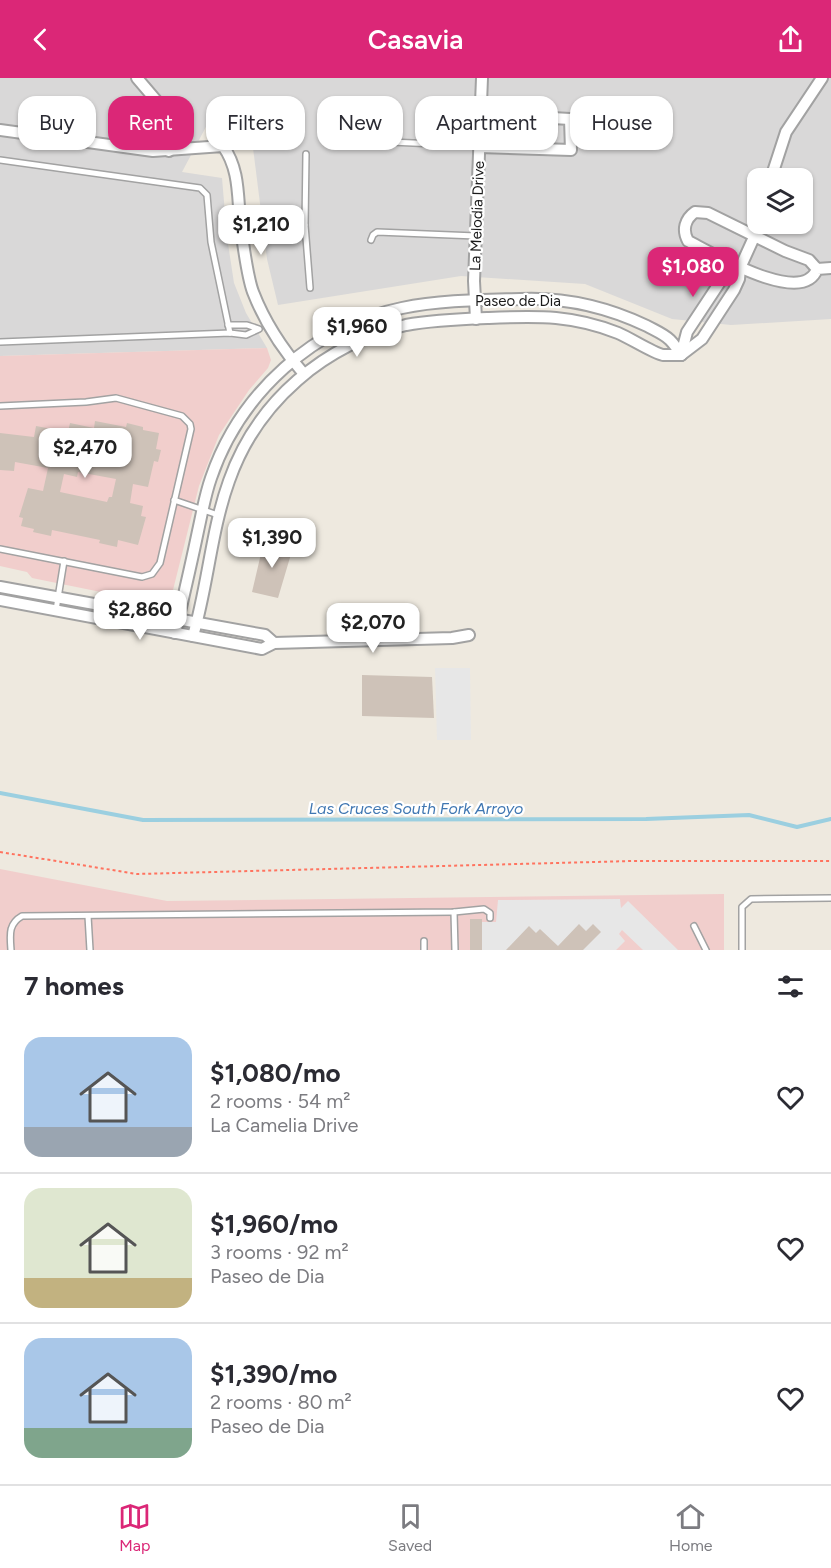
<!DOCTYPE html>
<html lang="en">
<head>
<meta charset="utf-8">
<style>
	body { margin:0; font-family:Figtree,sans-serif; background:#f7f7f7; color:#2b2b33; height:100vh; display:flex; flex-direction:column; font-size:22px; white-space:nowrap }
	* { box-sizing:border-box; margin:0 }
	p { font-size:20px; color:#7c7c81 }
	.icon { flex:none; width:33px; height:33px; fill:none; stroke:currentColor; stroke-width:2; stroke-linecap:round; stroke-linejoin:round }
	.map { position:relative; height:872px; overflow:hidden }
	.panel { display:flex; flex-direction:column; background:#fff; flex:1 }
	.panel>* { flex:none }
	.guide { position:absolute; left:18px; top:18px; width:795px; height:54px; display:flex; gap:12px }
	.controls { position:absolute; left:747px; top:90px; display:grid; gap:12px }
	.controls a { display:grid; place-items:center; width:66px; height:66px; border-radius:12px; background:#fff; box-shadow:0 2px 4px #0004; font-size:30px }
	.price { position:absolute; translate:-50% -51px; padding:0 14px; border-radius:12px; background:#fff; color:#222; font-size:20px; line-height:39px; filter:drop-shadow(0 2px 3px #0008) }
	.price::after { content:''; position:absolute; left:50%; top:36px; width:18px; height:14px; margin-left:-9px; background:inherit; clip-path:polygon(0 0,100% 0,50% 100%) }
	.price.on { background:#db2777; color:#fff }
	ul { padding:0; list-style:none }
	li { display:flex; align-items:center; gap:18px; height:150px; padding:0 24px }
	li+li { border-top:2px solid #e1e1e2 }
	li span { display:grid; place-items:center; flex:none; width:168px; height:120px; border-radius:18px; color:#555 }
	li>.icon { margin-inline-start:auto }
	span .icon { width:72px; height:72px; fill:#fffc; stroke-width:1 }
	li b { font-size:26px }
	h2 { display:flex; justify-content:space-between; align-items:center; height:72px; padding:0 24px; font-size:26px }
	.pill { padding:0 21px; border-radius:18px; background:#fff; box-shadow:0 2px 4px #0004; font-size:21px; line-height:54px }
	.pill.on { background:#db2777; color:#fff }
	header { display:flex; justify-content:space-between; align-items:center; height:78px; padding:0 24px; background:#db2777; color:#fff; font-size:27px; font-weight:600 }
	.tabs { display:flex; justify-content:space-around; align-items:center; height:84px; border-top:2px solid #e1e1e2; background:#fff; font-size:16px; color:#7c7c81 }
	.tabs a { display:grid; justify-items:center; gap:3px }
	.tabs .on { color:#db2777 }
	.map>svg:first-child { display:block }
</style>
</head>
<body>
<header><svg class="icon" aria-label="back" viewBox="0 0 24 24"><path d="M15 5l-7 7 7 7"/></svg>Casavia<svg class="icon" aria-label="share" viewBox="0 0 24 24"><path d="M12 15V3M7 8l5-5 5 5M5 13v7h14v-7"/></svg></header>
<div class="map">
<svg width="831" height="872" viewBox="0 0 831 872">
	<rect width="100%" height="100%" fill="#eee9df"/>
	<path fill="#d9d8d8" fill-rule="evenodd" d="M0,0H831V241L731,247L672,241L585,206L461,198L278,227L267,181L252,62L208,45L182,94L222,100L227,159L234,205L246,235L267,270L0,278ZM758,100H802V146H758Z"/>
	<g fill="#f1cecc">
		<path d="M267,270L271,282L268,290L249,312L219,357L199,408L171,520L160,526L32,500L27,494L0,488V278Z"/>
		<path d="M0,791L167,823L724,816V872H0Z"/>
	</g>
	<g fill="#e7e7e7">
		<path d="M435,590H470L471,662H437Z"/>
		<path d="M620,821L621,830L628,823L678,872H643L622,852L619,856L625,863L616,872H473L472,844H496L498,822Z"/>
	</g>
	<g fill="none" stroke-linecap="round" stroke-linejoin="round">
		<path stroke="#9bcfe0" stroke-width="4" d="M0,715L143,742L646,741L749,737L797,749L831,741"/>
	</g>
	<g fill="#cec2b8" fill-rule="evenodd">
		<path d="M95,343L126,349L127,345L143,349V352L159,355L156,371L161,372L158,384L154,383L148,409L133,406L130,425L143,428L141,438L146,439L138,467L118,462L117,469L99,465L100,462L52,452L51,458L33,454L34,451L21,448L23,440L19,439L28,410L43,413L48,390L15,384L14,393L0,392V355L34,359L36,348L68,354L70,345L94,350ZM78,394L116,401L112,419H109L107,424L60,414L64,396L77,399Z"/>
		<path d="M273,463L294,466L278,520L252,514L263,467L271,469Z"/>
		<path d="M362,597L432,599L434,640L362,638Z"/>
		<rect x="470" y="841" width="12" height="31"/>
		<path d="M579,846L586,853L593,846L601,854L583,872H506L529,848L536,855L540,851L558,868Z"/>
	</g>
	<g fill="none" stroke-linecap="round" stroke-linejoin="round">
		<g stroke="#a2a2a2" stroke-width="8">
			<g id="service">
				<path d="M385,48V61L391,64L479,68"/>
				<path d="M0,82L200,110L207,117L211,164L230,255"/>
				<path d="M241,144L305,147L306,76"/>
				<path d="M305,147L310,210"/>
				<path d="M371,162L373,157L377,154L476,158"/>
				<path d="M0,264L230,255L246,257L259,251L247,247H228"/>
				<path d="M0,328L86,324L116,320L182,338L190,346L191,351L160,485L152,496L142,499L0,471"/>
				<path d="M174,422L218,437"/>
				<path d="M56,532L64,483"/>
				<path d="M454,834L455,872"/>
				<path d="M88,838L90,872"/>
				<path d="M694,848L706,872"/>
				<path d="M424,863V872"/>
				<path d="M11,872C10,857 8,846 22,838L454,834L484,831L490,835V840"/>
				<path d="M742,872V829L751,821L831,820"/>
			</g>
		</g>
		<g stroke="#a2a2a2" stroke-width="14">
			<g id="minor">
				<path d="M137,0L172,41L169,73"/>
				<path d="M0,52L153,73L223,68C241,93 237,122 241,151C244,170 247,198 253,214C265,245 283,272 304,296"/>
				<path d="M479,69L571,72L570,41L480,36"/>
				<path d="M771,100L786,54L822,0"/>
				<path d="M817,191L809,182L785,173L708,135L695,134C685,141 682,152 688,163C710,174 803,230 817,191L831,190"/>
				<path d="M476,241L474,203L482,0"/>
				<path d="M681,277L702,261L734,212L739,201L740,190L760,146"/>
				<path d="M681,277L687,254L722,201L740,190"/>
				<path d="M0,509L265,557L274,565"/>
				<path d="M0,522L262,571L274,565L452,560L469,557"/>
				<path d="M175,555C183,521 191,487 198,453C202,435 205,417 211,400C240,315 314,248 402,230C440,222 481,222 520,221C564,219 607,229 647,248C654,252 664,256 670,262C674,266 678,272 681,277"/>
				<path d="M193,558C208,507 211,453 229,403C257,323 325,266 406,247C433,242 461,241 488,240C511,239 533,238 556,240C577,242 598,247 618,255C630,260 653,275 663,277C669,277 675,277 681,277"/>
			</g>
		</g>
		<path stroke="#ff735f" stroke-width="2" stroke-dasharray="3 3" stroke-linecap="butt" d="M0,774L137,796L632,783H831"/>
		<use href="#service" stroke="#fff" stroke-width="5"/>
		<use href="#minor" stroke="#fff" stroke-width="10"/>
	</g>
	<g text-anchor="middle" stroke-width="4.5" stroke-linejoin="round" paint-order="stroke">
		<g font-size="15" fill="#1b1b1b" stroke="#fff">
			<text transform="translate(477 138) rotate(-88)" y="5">La Melodia Drive</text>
			<text x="518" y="228">Paseo de Dia</text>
		</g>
		<g font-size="16" font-style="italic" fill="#4077b2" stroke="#fff">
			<text x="416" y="736">Las Cruces South Fork Arroyo</text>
		</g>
	</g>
</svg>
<div class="controls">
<a><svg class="icon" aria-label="layers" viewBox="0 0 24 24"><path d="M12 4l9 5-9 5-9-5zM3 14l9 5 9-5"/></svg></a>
</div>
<b class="price" style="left:261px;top:178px">$1,210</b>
<b class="price on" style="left:693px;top:220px">$1,080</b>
<b class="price" style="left:357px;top:280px">$1,960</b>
<b class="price" style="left:85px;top:401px">$2,470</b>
<b class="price" style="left:272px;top:491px">$1,390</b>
<b class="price" style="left:140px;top:563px">$2,860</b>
<b class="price" style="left:373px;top:576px">$2,070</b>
<div class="guide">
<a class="pill">Buy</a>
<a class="pill on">Rent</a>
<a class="pill">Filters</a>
<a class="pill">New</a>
<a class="pill">Apartment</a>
<a class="pill">House</a>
</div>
</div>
<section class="panel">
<h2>7 homes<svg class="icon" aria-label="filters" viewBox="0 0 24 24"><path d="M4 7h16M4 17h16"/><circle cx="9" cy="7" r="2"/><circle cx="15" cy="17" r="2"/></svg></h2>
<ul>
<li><span style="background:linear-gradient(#a9c7e8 75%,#9aa5b1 0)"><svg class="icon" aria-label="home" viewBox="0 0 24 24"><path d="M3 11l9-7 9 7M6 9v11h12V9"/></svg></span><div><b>$1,080/mo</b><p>2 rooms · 54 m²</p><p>La Camelia Drive</p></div><svg class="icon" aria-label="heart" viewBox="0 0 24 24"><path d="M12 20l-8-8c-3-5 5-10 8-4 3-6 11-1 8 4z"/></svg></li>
<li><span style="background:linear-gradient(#dfe7d0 75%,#c2b280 0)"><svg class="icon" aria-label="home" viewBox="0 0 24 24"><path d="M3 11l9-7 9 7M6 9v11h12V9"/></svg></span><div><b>$1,960/mo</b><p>3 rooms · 92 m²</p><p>Paseo de Dia</p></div><svg class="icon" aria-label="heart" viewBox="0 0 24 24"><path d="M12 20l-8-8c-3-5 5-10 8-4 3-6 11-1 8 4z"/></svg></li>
<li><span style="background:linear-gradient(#a9c7e8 75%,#7fa58c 0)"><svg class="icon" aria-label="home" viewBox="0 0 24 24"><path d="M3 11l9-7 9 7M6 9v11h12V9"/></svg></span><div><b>$1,390/mo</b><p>2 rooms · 80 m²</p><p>Paseo de Dia</p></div><svg class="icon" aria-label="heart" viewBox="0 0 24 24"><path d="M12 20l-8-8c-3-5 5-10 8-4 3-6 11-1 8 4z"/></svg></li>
</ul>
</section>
<nav class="tabs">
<a class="on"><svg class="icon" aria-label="map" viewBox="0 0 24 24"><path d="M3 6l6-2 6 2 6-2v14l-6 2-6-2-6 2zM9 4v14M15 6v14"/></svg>Map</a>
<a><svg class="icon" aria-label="saved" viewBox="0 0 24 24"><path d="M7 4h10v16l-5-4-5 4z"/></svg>Saved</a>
<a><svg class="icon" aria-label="home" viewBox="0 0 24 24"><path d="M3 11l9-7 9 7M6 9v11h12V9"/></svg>Home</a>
</nav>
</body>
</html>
